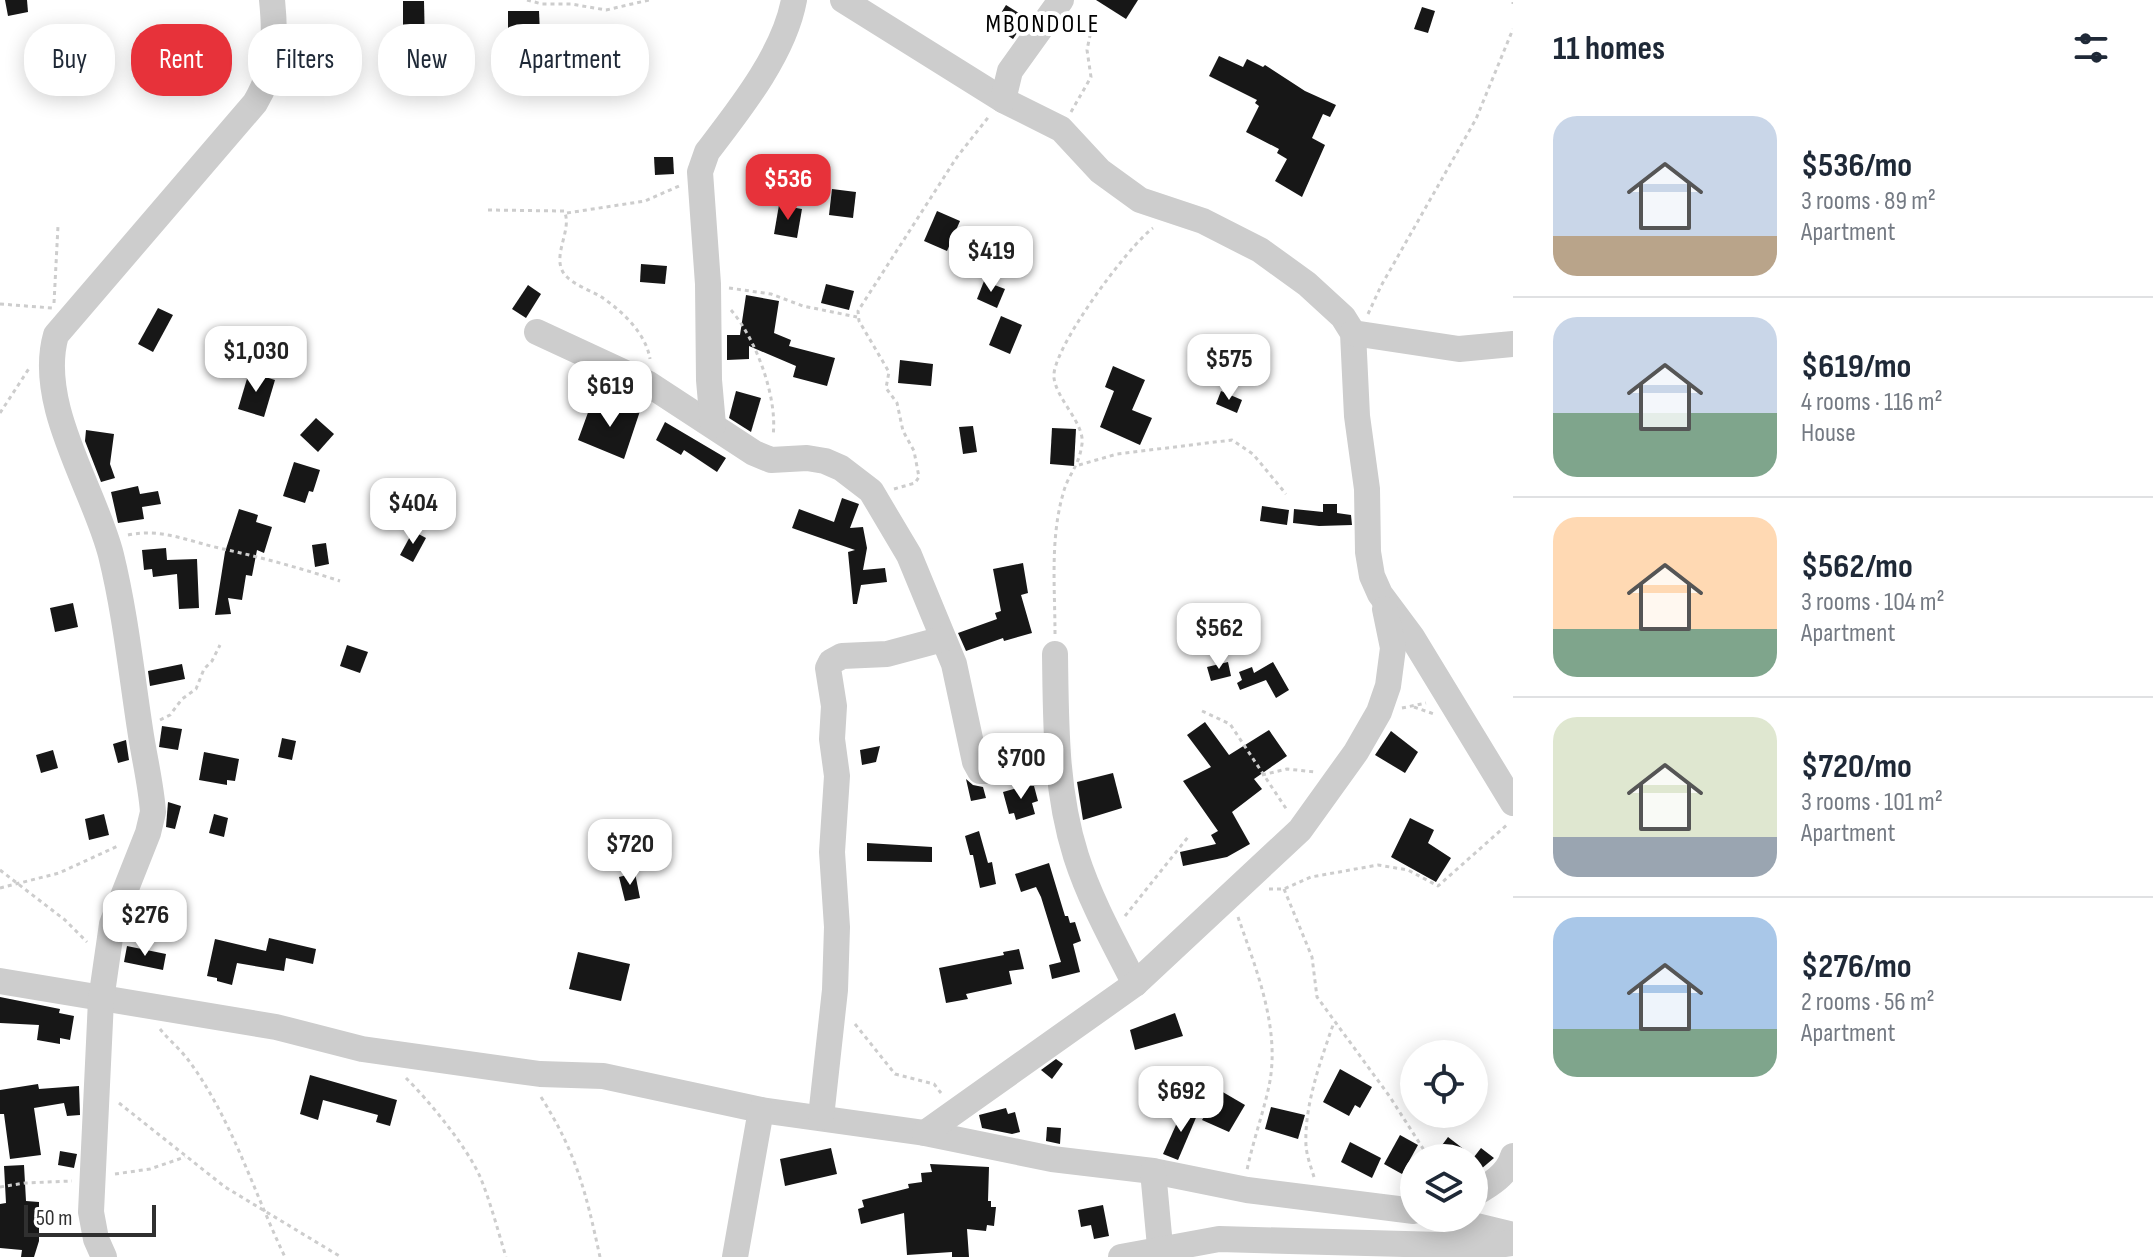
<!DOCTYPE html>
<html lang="en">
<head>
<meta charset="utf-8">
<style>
	body { margin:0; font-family:"Sofia Sans Condensed",sans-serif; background:#f2f2f3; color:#1f2937; height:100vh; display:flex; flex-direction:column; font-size:30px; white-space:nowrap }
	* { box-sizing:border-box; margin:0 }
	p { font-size:26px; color:#747a83 }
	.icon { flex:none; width:44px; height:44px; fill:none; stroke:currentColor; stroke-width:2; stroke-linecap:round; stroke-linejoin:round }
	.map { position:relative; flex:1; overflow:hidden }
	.details { display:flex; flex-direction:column; background:#fff; width:640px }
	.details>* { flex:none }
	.banner { position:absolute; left:24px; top:24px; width:760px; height:72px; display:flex; gap:16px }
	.fabs { position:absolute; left:1400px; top:1040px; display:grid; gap:16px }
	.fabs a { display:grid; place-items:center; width:88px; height:88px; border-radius:50%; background:#fff; box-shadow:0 4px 20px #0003; font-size:40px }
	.scale { position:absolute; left:24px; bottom:20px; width:132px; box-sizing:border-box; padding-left:8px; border:4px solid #303030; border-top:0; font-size:22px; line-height:28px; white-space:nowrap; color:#303030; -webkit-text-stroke:6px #fff; paint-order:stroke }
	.price { position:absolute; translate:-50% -68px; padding:0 18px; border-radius:16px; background:#fff; color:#222; font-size:26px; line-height:52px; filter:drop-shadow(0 2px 4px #0008) }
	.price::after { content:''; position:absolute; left:50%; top:48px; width:24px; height:18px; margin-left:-12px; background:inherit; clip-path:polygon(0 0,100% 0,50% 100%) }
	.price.selected { background:#e7323a; color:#fff }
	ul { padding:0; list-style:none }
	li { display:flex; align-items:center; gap:24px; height:200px; padding:0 40px }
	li+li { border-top:2px solid #e0e1e3 }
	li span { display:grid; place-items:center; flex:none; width:224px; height:160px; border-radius:24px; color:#555 }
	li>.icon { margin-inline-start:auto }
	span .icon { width:96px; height:96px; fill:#fffc; stroke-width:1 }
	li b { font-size:34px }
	h2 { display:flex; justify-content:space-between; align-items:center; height:96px; padding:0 40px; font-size:34px }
	.chip { padding:0 28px; border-radius:32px; background:#fff; box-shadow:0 4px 20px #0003; font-size:28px; line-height:72px }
	.chip.selected { background:#e7323a; color:#fff }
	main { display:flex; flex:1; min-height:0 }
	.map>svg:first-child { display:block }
</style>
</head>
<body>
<main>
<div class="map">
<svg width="1513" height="1257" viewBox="0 0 1513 1257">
	<rect width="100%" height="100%" fill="#fff"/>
	<g fill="#171717">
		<path d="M5,0H27L28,12L8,16Z"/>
		<path d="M1096,0H1138L1126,19Z"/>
		<path d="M403,1H424L425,46H403Z"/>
		<path d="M1006,5L1027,18L1013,39L993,26Z"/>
		<path d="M1422,7L1435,11L1428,33L1414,29Z"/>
		<path d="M508,11H539L540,34H508Z"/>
		<path d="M1219,56L1243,67L1247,59L1263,67L1265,65L1305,91L1336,105L1330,117L1323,114L1312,138L1325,145L1302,197L1275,181L1287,159L1277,153L1279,149L1246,132L1259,106L1255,103L1257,100L1209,76Z"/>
		<path d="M654,157H673L674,174L655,175Z"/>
		<path d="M832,189L856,192L853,218L829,215Z"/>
		<path d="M779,205L802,209L797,238L774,234Z"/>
		<path d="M937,211L960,221L947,251L924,241Z"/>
		<path d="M641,264L667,266L665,284L640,282Z"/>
		<path d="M984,281L1005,289L997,308L977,299Z"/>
		<path d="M826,284L854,291L849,310L821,303Z"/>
		<path d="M528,285L541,294L526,318L512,309Z"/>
		<path d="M746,295L779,301L774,333L791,340L789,346L835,358L827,386L793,377L796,366L749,346V359L727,360V335H740Z"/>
		<path d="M158,308L173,315L153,352L138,344Z"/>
		<path d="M1001,316L1022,325L1010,354L989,345Z"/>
		<path d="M900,360L933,364L931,386L898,383Z"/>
		<path d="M1113,366L1145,380L1132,410L1152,418L1140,445L1100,427L1114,391L1105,387Z"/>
		<path d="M249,372L275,380L264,417L238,409Z"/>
		<path d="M736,391L761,398L751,432L729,418Z"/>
		<path d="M1221,391L1242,400L1237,413L1216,404Z"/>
		<path d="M611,401L640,411L624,459L578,440L590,407L605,413Z"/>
		<path d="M316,418L334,434L318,452L300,435Z"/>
		<path d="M665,422L726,458L717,472L684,450L681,455L656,440Z"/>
		<path d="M973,426L977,452L963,454L959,427Z"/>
		<path d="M1052,428L1076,429L1074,466L1050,464Z"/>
		<path d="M86,430L114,434L110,464L115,478L101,482L85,441Z"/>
		<path d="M294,462L320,470L313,492L309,491L305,503L283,496Z"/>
		<path d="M138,486L140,494L158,491L161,504L142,507L144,519L118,523L111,492Z"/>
		<path d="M842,498L859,504L850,528L863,527L867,548L863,570L885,568L887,582L861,585L857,604H853L848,552L855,550L792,528L799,509L834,522Z"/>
		<path d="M1323,504H1337V513L1351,515L1352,525L1319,526L1293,523L1294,509L1323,512Z"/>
		<path d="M1262,506L1289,510L1287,525L1260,521Z"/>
		<path d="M239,509L258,515L256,522L272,527L264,553L257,550L252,576L246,575L242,600L228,598L231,614L215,615L225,552Z"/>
		<path d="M413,531L426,538L413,562L400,555Z"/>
		<path d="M326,543L329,564L315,567L312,545Z"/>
		<path d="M166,548L167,560L197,559L199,608L179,609L177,574L153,577L152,569L144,570L142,550Z"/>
		<path d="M1023,563L1028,593L1021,595L1032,633L1004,641L1003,638L966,651L958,633L997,619L995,613L1001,611L993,569Z"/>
		<path d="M73,603L78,627L55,632L50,608Z"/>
		<path d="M347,645L368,652L360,673L340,666Z"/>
		<path d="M1228,662L1231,676L1211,681L1207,667Z"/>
		<path d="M1273,662L1289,690L1276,698L1266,680L1240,690L1237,683L1242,680L1239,672L1252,667L1254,673Z"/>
		<path d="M182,664L185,679L150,686L148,671Z"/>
		<path d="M1205,722L1229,755L1269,730L1287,756L1254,779L1262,789L1232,812L1250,844L1227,857L1183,866L1180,852L1216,844L1211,835L1218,831L1183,781L1211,767L1187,735Z"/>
		<path d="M162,726L182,729L178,750L159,747Z"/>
		<path d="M1391,731L1418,752L1405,773L1375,755Z"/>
		<path d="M282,738L296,741L292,760L278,757Z"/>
		<path d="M126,740L129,760L118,763L113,744Z"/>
		<path d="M880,746L876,762L862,765L860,750Z"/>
		<path d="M53,750L58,768L41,773L36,755Z"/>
		<path d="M204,752L239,759L235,781L227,780V785L199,780Z"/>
		<path d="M1113,773L1122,808L1083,820L1077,782Z"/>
		<path d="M966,779L973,785L983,787L986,798L971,801Z"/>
		<path d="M1024,786H1034L1038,801L1032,803L1035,814L1016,820L1014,813L1009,814L1003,792Z"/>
		<path d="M168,802L181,806L175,829L166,827Z"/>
		<path d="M104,814L109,835L89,840L85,819Z"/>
		<path d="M214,814L228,818L224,837L209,833Z"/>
		<path d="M1410,818L1434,830L1428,843L1451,858L1436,882L1391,857Z"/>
		<path d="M979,831L988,863L992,862L996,884L980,888L973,855H970L965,836Z"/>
		<path d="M867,843L932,847V862L867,861Z"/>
		<path d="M1049,863L1065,916H1068L1070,923L1075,922L1081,941L1073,944L1080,972L1052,979L1049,965L1061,962L1041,897L1036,887L1021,892L1015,874Z"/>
		<path d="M635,873L640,898L625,901L619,877Z"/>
		<path d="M269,938L316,949L313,964L286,958L284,971L237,963L232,985L217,981V978L207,976L215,939L266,951Z"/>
		<path d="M127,946L166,954L163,970L124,962Z"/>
		<path d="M1019,949L1024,969L1009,971L1012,984L966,994L968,999L946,1003L939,968L1004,955L1003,952Z"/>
		<path d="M578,952L630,964L621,1001L569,989Z"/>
		<path d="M0,997L60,1009L59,1013L74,1016L70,1040L60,1038V1044L37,1040L39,1025L0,1023Z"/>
		<path d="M1175,1013L1183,1036L1135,1050L1130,1030Z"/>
		<path d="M1056,1059L1063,1064L1052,1079L1041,1070Z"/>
		<path d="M1340,1069L1372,1087L1360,1108L1355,1105L1349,1116L1323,1102Z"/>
		<path d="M310,1075L397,1100L390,1126L376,1122L378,1115L323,1100L318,1120L300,1114Z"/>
		<path d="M38,1084L39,1089L79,1086L80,1115L67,1116L64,1103L34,1108L41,1155L10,1159L4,1114H0V1090Z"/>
		<path d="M1221,1091L1245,1105L1229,1132L1202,1120Z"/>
		<path d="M1184,1107L1198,1113L1178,1160L1163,1154Z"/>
		<path d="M1271,1107L1305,1115L1298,1139L1265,1129Z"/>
		<path d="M1006,1108L1008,1114L1015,1112L1020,1132L1012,1134L982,1128L979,1115Z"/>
		<path d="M1047,1127L1061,1128L1060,1144L1046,1141Z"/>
		<path d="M1400,1135L1418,1145L1402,1174L1384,1164Z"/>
		<path d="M1448,1137L1474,1157L1481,1148L1494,1158L1474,1175V1158H1444L1437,1152Z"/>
		<path d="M1350,1142L1381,1158L1372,1178L1341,1162Z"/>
		<path d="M831,1148L837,1174L785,1186L780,1159Z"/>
		<path d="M60,1151L77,1154L74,1168L58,1165Z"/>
		<path d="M930,1164L989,1167L988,1201H991V1207H996L994,1226L987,1225L986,1231L967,1229L969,1257H952V1252L907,1255L904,1213L861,1224L858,1209L864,1207L862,1200L909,1188L908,1184L922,1182L921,1173L932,1172Z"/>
		<path d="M24,1165L26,1201L39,1202V1241L34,1257H21L22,1250L0,1248V1204L6,1203L4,1166Z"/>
		<path d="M1103,1205L1109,1236L1094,1239L1091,1225L1081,1227L1078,1210Z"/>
	</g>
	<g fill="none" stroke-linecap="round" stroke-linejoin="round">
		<g stroke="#cdcdcd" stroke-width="3" stroke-dasharray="4 4" stroke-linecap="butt">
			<path d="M527,0L542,4H571L606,10L649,0"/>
			<path d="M1513,2V4"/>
			<path d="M1071,112L1091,77L1087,50L1095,11"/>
			<path d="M488,210L564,211C574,230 548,259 567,277C575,285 589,290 600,296C621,310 646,333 650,359"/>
			<path d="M567,213L645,201L679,186"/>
			<path d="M729,288L771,294L803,306L857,317"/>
			<path d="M54,303L58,226"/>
			<path d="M0,304L52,308"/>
			<path d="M731,310C756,339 778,398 773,436"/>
			<path d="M1368,314L1381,286L1476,119L1513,29"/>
			<path d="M0,413L30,367"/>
			<path d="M1079,465L1117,454L1232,440L1253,454L1286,494"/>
			<path d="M894,489L915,483L919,477L914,451L903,431L897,403L886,388L889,372L859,321L858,311L957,157L990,115"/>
			<path d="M128,535C161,528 188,541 219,548C260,557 300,568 340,581"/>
			<path d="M1055,634C1055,589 1050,539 1063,494C1068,474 1079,467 1082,444C1085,424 1057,400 1054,378C1050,351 1129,245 1153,228"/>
			<path d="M1414,707L1434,714"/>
			<path d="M1402,708L1426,703"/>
			<path d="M1202,711L1230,724L1287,810"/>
			<path d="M160,720L170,715L182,699L196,689L204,669L212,661L220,645"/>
			<path d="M1262,775L1287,769L1315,772"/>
			<path d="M0,870L65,920L87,942"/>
			<path d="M0,888L59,873L120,845"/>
			<path d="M1269,889H1284L1311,877L1378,865L1408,870L1438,886L1509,823"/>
			<path d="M1284,889L1312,957L1317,997L1390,1097L1429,1158"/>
			<path d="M1125,916L1188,837"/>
			<path d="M1238,917C1256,969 1281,1029 1269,1086C1263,1114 1253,1141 1247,1170"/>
			<path d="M855,1024L895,1074L934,1084L941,1093"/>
			<path d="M160,1029C169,1040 181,1050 189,1061C232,1119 254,1193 285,1257"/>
			<path d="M406,1078C430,1102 468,1148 481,1179C491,1204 498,1231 506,1257"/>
			<path d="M541,1097C577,1154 586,1193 600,1257"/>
			<path d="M119,1103L225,1187L341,1257"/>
			<path d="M115,1174L150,1169L185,1157"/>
			<path d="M1314,1177C1311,1167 1307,1157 1306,1146C1304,1105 1321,1060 1334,1022"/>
			<path d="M0,1187L25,1183L72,1181"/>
		</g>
		<g stroke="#cdcdcd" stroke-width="26">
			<path d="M843,0L1003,100L1061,129L1100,171L1140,200L1203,221L1260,250L1307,284L1343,317L1353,333L1357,416L1367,489L1368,552L1372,576L1380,594L1412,637L1513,803"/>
			<path d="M1003,100L1010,71L1061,0"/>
			<path d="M537,332L647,383L754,453L771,460L807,458L825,461L841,468L871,491L909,555L954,664L975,762L980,771L1058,770"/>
			<path d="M1353,333L1459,349L1513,344"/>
			<path d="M713,425L709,380L708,284L700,172L707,152C740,109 784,54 794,0"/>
			<path d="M1055,654C1056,722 1055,790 1076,856C1090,900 1114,943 1135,984"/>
			<path d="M0,981L276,1027L362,1049L540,1074L603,1076L761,1110L925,1133L1052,1159L1153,1171L1247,1190L1414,1211"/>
			<path d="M821,1117L835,990L837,927L832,852L837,776L832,739L834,706L828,668L831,662L842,656L887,654L943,639"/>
			<path d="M925,1133L1135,984L1300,830L1356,752L1379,712L1388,686L1393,648L1385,609"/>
			<path d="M1153,1171L1161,1257"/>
			<path d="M1474,1194C1490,1185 1508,1174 1513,1156"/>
			<path d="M1443,1218L1513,1235"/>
			<path d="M104,1257L96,1239L91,1212L101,1000L112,924L148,833L153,812C151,784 144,757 140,729C131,670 125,612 111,555C94,488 36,405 56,335L255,103C275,70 276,38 272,0"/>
			<path d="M735,1257L761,1110"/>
			<path d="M1121,1257L1219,1239L1441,1245L1489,1246L1513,1243"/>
		</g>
	</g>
	<g text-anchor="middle" stroke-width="8" stroke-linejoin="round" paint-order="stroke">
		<g font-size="26" letter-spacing="2" fill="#000" stroke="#fff">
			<text x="1043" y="32">MBONDOLE</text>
		</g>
	</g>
</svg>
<div class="fabs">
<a><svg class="icon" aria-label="locate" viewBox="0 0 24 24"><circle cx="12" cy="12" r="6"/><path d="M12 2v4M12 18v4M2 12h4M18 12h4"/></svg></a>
<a><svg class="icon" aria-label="layers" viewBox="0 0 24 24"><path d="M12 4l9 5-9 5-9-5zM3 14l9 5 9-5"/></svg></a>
</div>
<div class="scale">50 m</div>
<b class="price selected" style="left:788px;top:222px">$536</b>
<b class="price" style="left:991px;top:294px">$419</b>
<b class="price" style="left:256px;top:394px">$1,030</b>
<b class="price" style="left:1229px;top:402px">$575</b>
<b class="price" style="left:610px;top:429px">$619</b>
<b class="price" style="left:413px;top:546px">$404</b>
<b class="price" style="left:1219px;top:671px">$562</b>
<b class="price" style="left:1021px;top:801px">$700</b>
<b class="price" style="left:630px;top:887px">$720</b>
<b class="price" style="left:145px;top:958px">$276</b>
<b class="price" style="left:1181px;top:1134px">$692</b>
<div class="banner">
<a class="chip">Buy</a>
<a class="chip selected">Rent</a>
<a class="chip">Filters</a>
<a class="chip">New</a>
<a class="chip">Apartment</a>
</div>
</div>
<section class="details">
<h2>11 homes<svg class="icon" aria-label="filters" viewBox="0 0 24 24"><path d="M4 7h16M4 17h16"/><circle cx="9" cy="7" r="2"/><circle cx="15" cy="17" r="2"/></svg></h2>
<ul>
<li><span style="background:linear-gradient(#c9d6e8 75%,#b9a48a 0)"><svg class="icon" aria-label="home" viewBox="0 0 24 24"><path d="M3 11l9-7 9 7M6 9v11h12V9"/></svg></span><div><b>$536/mo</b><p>3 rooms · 89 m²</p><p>Apartment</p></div></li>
<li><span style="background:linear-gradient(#c9d6e8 60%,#7fa58c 0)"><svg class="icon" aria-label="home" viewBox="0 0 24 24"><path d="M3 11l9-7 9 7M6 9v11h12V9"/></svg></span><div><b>$619/mo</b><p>4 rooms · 116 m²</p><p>House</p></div></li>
<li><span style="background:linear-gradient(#ffd9b3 70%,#7fa58c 0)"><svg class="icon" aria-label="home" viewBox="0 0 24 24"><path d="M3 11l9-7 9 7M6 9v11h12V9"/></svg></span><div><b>$562/mo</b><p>3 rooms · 104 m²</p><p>Apartment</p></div></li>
<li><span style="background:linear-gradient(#dfe7d0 75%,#9aa5b1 0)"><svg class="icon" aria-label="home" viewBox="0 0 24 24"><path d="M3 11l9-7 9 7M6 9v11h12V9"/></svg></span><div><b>$720/mo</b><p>3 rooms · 101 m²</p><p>Apartment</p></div></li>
<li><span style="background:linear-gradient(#a9c7e8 70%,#7fa58c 0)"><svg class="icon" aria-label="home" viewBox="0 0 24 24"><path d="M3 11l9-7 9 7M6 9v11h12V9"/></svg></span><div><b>$276/mo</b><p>2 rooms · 56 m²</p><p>Apartment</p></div></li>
</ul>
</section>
</main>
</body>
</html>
